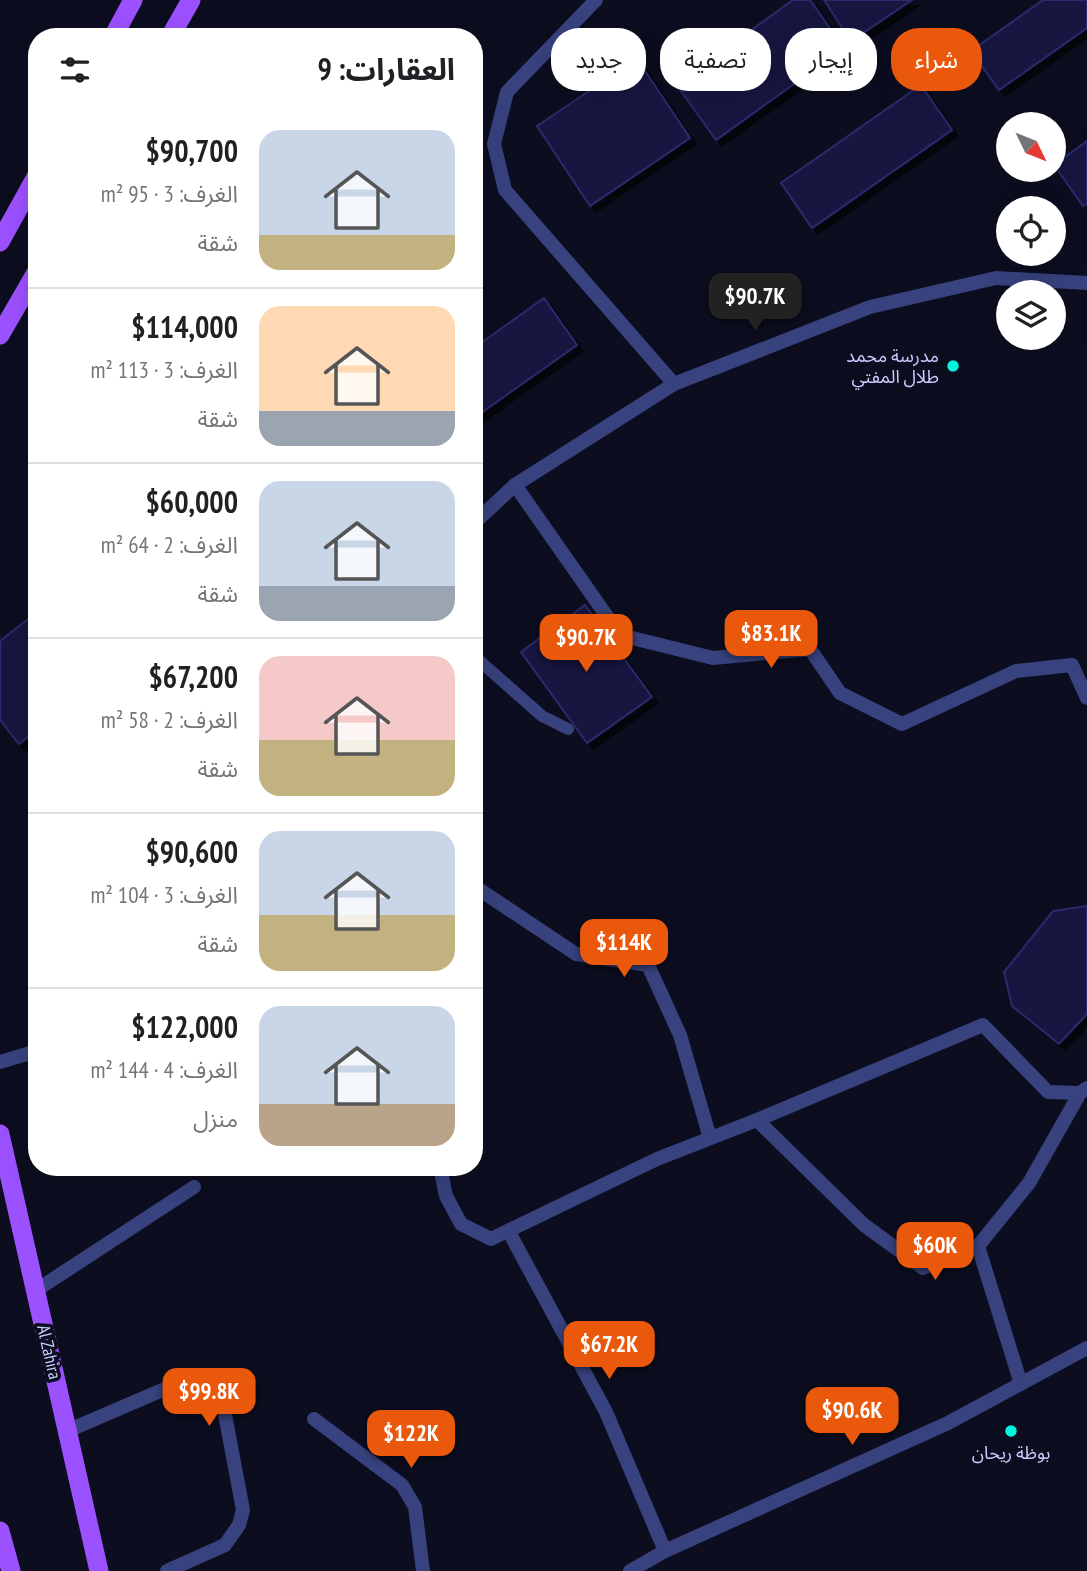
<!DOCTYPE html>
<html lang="ar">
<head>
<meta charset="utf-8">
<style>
	body { margin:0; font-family:"PT Sans Narrow","Noto Sans Arabic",sans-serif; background:#f6f6f6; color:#202124; direction:rtl; height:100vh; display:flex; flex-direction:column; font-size:26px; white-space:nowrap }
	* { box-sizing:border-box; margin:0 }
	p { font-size:23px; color:#757577 }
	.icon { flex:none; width:38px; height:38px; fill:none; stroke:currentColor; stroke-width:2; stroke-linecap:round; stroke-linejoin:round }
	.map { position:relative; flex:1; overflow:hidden; direction:ltr }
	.details { position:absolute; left:28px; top:28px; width:455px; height:1148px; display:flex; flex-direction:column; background:#fff; border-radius:28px; box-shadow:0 7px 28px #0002; direction:rtl }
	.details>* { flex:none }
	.guide { position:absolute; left:504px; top:28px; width:478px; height:63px; direction:rtl; display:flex; gap:14px }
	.needle { width:46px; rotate:133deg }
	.tools { position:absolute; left:996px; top:112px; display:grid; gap:14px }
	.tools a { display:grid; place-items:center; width:70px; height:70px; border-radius:50%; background:#fff; box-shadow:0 7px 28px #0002; font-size:35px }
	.price { position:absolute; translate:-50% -60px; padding:0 16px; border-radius:14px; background:#ea580c; color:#fff; font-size:23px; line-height:46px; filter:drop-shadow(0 2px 4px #0008) }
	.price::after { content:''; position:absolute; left:50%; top:42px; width:21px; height:16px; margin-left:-10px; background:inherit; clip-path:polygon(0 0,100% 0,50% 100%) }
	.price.active { background:#222; color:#fff }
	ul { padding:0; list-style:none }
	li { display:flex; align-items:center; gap:21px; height:175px; padding:0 28px }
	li+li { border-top:2px solid #e0e0e0 }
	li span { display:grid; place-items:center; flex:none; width:196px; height:140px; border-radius:21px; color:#555 }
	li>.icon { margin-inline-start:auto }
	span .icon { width:84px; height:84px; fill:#fffc; stroke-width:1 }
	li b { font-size:30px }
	h2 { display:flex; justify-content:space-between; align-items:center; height:84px; padding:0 28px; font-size:30px }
	.chip { padding:0 24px; border-radius:28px; background:#fff; box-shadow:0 7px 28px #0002; font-size:24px; line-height:63px }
	.chip.active { background:#ea580c; color:#fff }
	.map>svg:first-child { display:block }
</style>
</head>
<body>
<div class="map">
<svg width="1087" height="1571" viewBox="0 0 1087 1571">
	<defs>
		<filter id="shadow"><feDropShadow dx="6" dy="6" stdDeviation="0" flood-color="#0009"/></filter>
	</defs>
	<rect width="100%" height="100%" fill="#0c0d1f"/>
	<g fill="#181840" stroke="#2a2a6c" stroke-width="2" filter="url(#shadow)">
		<path d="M793,0H810L844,48L716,140L676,84Z"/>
		<path d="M824,0H912L851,41Z"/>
		<path d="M1043,0H1087V28L999,90L971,51Z"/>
		<path d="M404,30L408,37H393Z"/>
		<path d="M637,59L690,138L590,206L537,126Z"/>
		<path d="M921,85L952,130L812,228L781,183Z"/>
		<path d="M1087,141V204L1083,206L1054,165Z"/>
		<path d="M544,298L577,345L474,418V348Z"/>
		<path d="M585,605L652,697L587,743L521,652Z"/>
		<path d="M37,612V730L19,744L0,720V641Z"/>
		<path d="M1087,906V1014L1059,1044L1012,1006L1004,972L1053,911Z"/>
	</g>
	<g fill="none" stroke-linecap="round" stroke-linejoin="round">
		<path stroke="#37427e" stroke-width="12" d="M474,656L542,716L568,729"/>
		<g stroke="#37427e" stroke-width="14">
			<path d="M596,0L507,92L494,144L505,190L674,384"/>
			<path d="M515,485L620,635L713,658L810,649L840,693L902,724L1016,671L1072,665L1087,698"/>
			<path d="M474,523L515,485L674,384L870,307L996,278L1087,283"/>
			<path d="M474,886L576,954L648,965L680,1035L710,1138"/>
			<path d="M0,1062L37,1051"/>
			<path d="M757,1120L864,1225L923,1268L978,1246L1029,1183L1080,1093"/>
			<path d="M440,1167L446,1196L461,1224L491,1239L657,1159L757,1120L983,1025L1048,1092L1080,1093L1087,1088"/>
			<path d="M509,1232L606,1412L665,1551"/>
			<path d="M978,1246L1021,1384"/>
			<path d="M35,1291L194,1187"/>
			<path d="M314,1419L402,1485L415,1507L423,1571"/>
			<path d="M67,1431L181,1382L200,1380L223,1404L243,1510L239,1525L225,1545L167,1571"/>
			<path d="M630,1571L665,1551L948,1423L1087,1348"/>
		</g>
		<g stroke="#9c51ff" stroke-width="19">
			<path d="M113,37L133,0"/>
			<path d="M170,37L191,0"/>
			<path d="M0,242L37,175"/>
			<path d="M0,335L37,271"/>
			<path d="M0,1134L99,1571"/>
			<path d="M0,1531L11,1571"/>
		</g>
	</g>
	<g fill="#00f5dd" stroke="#0c0d1f" stroke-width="2.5">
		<circle cx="953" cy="366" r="7"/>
		<circle cx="1011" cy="1431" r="7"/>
	</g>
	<g text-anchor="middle" stroke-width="7" stroke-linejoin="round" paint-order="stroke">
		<g font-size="18" fill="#caceff" stroke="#0c0d1f" text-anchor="end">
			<text x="939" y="362">مدرسة محمد<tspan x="939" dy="21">طلال المفتي</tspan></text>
			<text x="1011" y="1459" text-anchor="middle">بوظة ريحان</text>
		</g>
		<g font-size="18" fill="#caceff" stroke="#0c0d1f">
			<text transform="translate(49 1352) rotate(77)" y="6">Al Zahira</text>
		</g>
	</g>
</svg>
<div class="tools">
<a><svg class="needle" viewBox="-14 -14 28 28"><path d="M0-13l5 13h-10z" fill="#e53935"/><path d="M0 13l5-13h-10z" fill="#757577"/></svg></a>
<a><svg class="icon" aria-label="locate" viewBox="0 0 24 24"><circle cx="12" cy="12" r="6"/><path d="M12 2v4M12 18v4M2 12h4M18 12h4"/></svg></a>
<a><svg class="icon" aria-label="layers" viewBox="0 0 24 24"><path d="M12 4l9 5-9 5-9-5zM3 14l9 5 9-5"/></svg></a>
</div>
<b class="price active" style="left:755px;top:333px">$90.7K</b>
<b class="price" style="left:771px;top:670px">$83.1K</b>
<b class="price" style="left:586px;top:674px">$90.7K</b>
<b class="price" style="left:624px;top:979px">$114K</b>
<b class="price" style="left:935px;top:1282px">$60K</b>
<b class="price" style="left:609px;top:1381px">$67.2K</b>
<b class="price" style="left:209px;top:1428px">$99.8K</b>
<b class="price" style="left:852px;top:1447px">$90.6K</b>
<b class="price" style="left:411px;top:1470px">$122K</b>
<div class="guide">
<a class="chip active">شراء</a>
<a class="chip">إيجار</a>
<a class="chip">تصفية</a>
<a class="chip">جديد</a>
</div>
<section class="details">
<h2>العقارات: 9<svg class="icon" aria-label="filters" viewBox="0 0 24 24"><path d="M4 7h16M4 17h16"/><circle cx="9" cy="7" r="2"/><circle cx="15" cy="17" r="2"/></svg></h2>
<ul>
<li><span style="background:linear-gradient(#c9d6e8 75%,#c2b280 0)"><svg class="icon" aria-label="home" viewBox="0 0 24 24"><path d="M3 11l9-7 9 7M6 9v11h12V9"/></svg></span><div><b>$90,700</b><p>الغرف: 3 · 95 m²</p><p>شقة</p></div></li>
<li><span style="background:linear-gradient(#ffd9b3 75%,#9aa5b1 0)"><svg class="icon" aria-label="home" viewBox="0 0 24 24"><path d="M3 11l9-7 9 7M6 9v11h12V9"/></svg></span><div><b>$114,000</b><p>الغرف: 3 · 113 m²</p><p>شقة</p></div></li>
<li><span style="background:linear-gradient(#c9d6e8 75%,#9aa5b1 0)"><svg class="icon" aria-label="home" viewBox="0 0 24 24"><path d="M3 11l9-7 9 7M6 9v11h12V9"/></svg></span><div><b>$60,000</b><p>الغرف: 2 · 64 m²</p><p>شقة</p></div></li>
<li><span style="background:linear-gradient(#f6c9c9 60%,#c2b280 0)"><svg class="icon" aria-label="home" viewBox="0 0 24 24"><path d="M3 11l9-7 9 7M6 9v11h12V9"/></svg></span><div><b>$67,200</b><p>الغرف: 2 · 58 m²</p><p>شقة</p></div></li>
<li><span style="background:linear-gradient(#c9d6e8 60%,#c2b280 0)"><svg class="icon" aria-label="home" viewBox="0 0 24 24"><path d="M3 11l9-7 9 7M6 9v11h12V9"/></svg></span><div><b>$90,600</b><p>الغرف: 3 · 104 m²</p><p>شقة</p></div></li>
<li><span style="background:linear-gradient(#c9d6e8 70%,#b9a48a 0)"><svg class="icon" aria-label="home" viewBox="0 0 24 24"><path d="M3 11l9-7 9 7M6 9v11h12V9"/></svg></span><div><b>$122,000</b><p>الغرف: 4 · 144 m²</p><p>منزل</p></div></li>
</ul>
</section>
</div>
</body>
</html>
